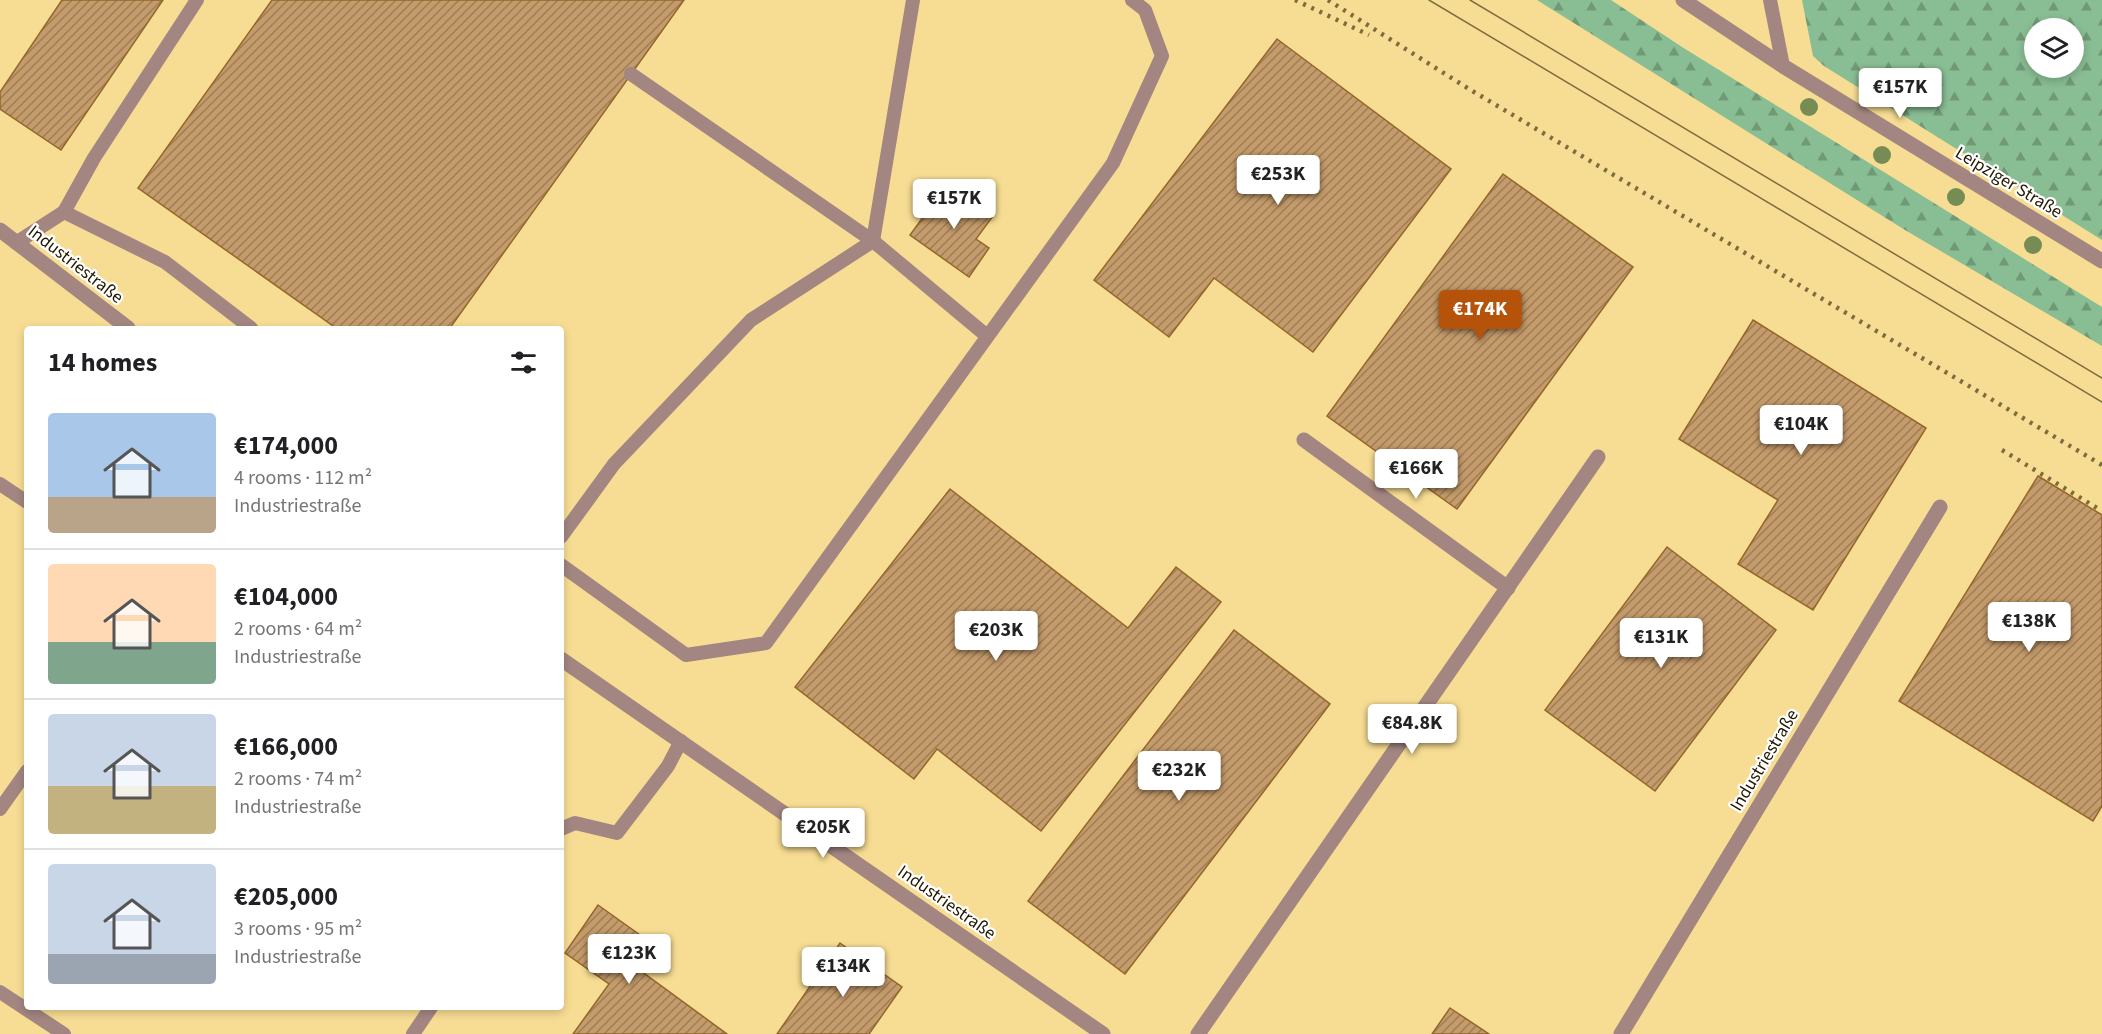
<!DOCTYPE html>
<html lang="en">
<head>
<meta charset="utf-8">
<style>
	body { margin:0; font-family:"Source Sans 3",sans-serif; background:#f6f6f6; color:#202124; height:100vh; display:flex; flex-direction:column; font-size:22px; white-space:nowrap }
	* { box-sizing:border-box; margin:0 }
	p { font-size:20px; color:#757577 }
	.icon { flex:none; width:33px; height:33px; fill:none; stroke:currentColor; stroke-width:2; stroke-linecap:round; stroke-linejoin:round }
	.map { position:relative; flex:1; overflow:hidden }
	.drawer { position:absolute; left:24px; top:326px; width:540px; height:684px; display:flex; flex-direction:column; background:#fff; border-radius:6px; box-shadow:0 3px 9px #0003 }
	.drawer>* { flex:none }
	.buttons { position:absolute; left:2024px; top:18px; display:grid; gap:12px }
	.buttons a { display:grid; place-items:center; width:60px; height:60px; border-radius:50%; background:#fff; box-shadow:0 3px 9px #0003; font-size:30px }
	.price { position:absolute; translate:-50% -51px; padding:0 14px; border-radius:6px; background:#fff; color:#222; font-size:20px; line-height:39px; filter:drop-shadow(0 2px 3px #0008) }
	.price::after { content:''; position:absolute; left:50%; top:36px; width:18px; height:14px; margin-left:-9px; background:inherit; clip-path:polygon(0 0,100% 0,50% 100%) }
	.price.on { background:#b45309; color:#fff }
	ul { padding:0; list-style:none }
	li { display:flex; align-items:center; gap:18px; height:150px; padding:0 24px }
	li+li { border-top:2px solid #e0e0e0 }
	li span { display:grid; place-items:center; flex:none; width:168px; height:120px; border-radius:6px; color:#555 }
	li>.icon { margin-inline-start:auto }
	span .icon { width:72px; height:72px; fill:#fffc; stroke-width:1 }
	li b { font-size:26px }
	h2 { display:flex; justify-content:space-between; align-items:center; height:72px; padding:0 24px; font-size:26px }
	.map>svg:first-child { display:block }
</style>
</head>
<body>
<div class="map">
<svg width="2102" height="1034" viewBox="0 0 2102 1034">
	<defs>
		<pattern id="forest-firs" width="22" height="20" patternUnits="userSpaceOnUse" patternTransform="scale(1.5)"><rect width="22" height="20" fill="#89bd93"/><path d="M5 1l3.5 6h-7zM16 11l3.5 6h-7z" fill="#709976"/></pattern>
		<pattern id="building-hatch" width="6" height="6" patternUnits="userSpaceOnUse" patternTransform="scale(1.5)"><rect width="6" height="6" fill="#c49b6b"/><path d="M-1 1l2-2M0 6l6-6M5 7l2-2" fill="none" stroke="#9f7d56"/></pattern>
	</defs>
	<rect width="100%" height="100%" fill="#f7dd93"/>
	<g fill="url(#forest-firs)" fill-rule="evenodd">
		<path d="M1537,0H1611L1682,47L2102,307V346L1905,230Z"/>
		<path d="M1802,0H2102V240L1824,66L1813,56ZM2034,28H2073V68H2034Z"/>
	</g>
	<g fill="url(#building-hatch)" stroke="#946629" stroke-width="1.5">
		<path d="M62,0H163L61,150L0,109V92Z"/>
		<path d="M272,0H684L450,328H336L138,188Z"/>
		<path d="M1277,39L1451,169L1313,352L1214,278L1169,337L1094,280Z"/>
		<path d="M1503,174L1633,267L1457,509L1327,416Z"/>
		<path d="M947,184L993,216L976,239L989,248L969,277L910,235Z"/>
		<path d="M1753,320L1926,428L1813,610L1738,564L1778,500L1679,439Z"/>
		<path d="M2038,476L2102,515V806L2093,821L1899,701Z"/>
		<path d="M950,489L1128,628L1176,567L1221,602L1041,831L937,749L914,779L795,687Z"/>
		<path d="M1667,547L1776,630L1655,791L1545,710Z"/>
		<path d="M1234,630L1330,704L1125,974L1028,901Z"/>
		<path d="M598,905L654,945L637,968L727,1034H573L609,984L565,953Z"/>
		<path d="M840,943L902,987L869,1034H777Z"/>
		<path d="M1450,1008L1489,1034H1432Z"/>
	</g>
	<g fill="none" stroke-linecap="round" stroke-linejoin="round">
		<g stroke="#a38681" stroke-width="14">
			<path d="M1770,0L1783,66"/>
			<path d="M631,74L873,241L987,336"/>
			<path d="M64,212L165,262L251,328"/>
			<path d="M16,243L64,212L94,158L197,0"/>
			<path d="M0,484L27,502"/>
			<path d="M561,537L614,464L751,320L873,241L913,0"/>
			<path d="M561,565L686,655L766,643L1113,163L1162,56L1145,10L1132,0"/>
			<path d="M0,809L27,771"/>
			<path d="M561,829L575,823L617,833L668,766L681,741"/>
			<path d="M0,992L64,1034"/>
			<path d="M413,1034L432,1006"/>
		</g>
		<g stroke="#a38681" stroke-width="15">
			<path d="M1683,0L1783,66L2102,261"/>
			<path d="M0,230L128,328"/>
			<path d="M1304,440L1508,588"/>
			<path d="M561,659L1103,1034"/>
			<path d="M1198,1034L1598,457"/>
			<path d="M1621,1034L1940,507"/>
		</g>
		<g stroke="#7d6c3f" stroke-width="1.5">
			<path d="M1429,0L2102,402"/>
			<path d="M1470,0L2102,378"/>
		</g>
		<g stroke="#7d6c3f" stroke-width="4.5" stroke-dasharray="3 6" stroke-linecap="butt">
			<path d="M1295,0L1369,35"/>
			<path d="M1328,0L1469,89L2102,465"/>
			<path d="M2002,450L2102,511"/>
		</g>
	</g>
	<g fill="#768c55">
		<circle cx="1809" cy="107" r="9"/>
		<circle cx="1882" cy="155" r="9"/>
		<circle cx="1956" cy="197" r="9"/>
		<circle cx="2033" cy="245" r="9"/>
	</g>
	<g text-anchor="middle" stroke-width="4.5" stroke-linejoin="round" paint-order="stroke">
		<g font-size="18" fill="#221800" stroke="#fff">
			<text transform="translate(2009 182) rotate(31)" y="6">Leipziger Straße</text>
			<text transform="translate(76 264) rotate(38)" y="6">Industriestraße</text>
			<text transform="translate(1764 760) rotate(-59)" y="6">Industriestraße</text>
			<text transform="translate(947 902) rotate(35)" y="6">Industriestraße</text>
		</g>
	</g>
</svg>
<div class="buttons">
<a><svg class="icon" aria-label="layers" viewBox="0 0 24 24"><path d="M12 4l9 5-9 5-9-5zM3 14l9 5 9-5"/></svg></a>
</div>
<b class="price" style="left:1900px;top:119px">€157K</b>
<b class="price" style="left:1278px;top:206px">€253K</b>
<b class="price" style="left:954px;top:230px">€157K</b>
<b class="price on" style="left:1480px;top:341px">€174K</b>
<b class="price" style="left:1801px;top:456px">€104K</b>
<b class="price" style="left:1416px;top:500px">€166K</b>
<b class="price" style="left:2029px;top:653px">€138K</b>
<b class="price" style="left:996px;top:662px">€203K</b>
<b class="price" style="left:1661px;top:669px">€131K</b>
<b class="price" style="left:1412px;top:755px">€84.8K</b>
<b class="price" style="left:1179px;top:802px">€232K</b>
<b class="price" style="left:823px;top:859px">€205K</b>
<b class="price" style="left:629px;top:985px">€123K</b>
<b class="price" style="left:843px;top:998px">€134K</b>
<section class="drawer">
<h2>14 homes<svg class="icon" aria-label="filters" viewBox="0 0 24 24"><path d="M4 7h16M4 17h16"/><circle cx="9" cy="7" r="2"/><circle cx="15" cy="17" r="2"/></svg></h2>
<ul>
<li><span style="background:linear-gradient(#a9c7e8 70%,#b9a48a 0)"><svg class="icon" aria-label="home" viewBox="0 0 24 24"><path d="M3 11l9-7 9 7M6 9v11h12V9"/></svg></span><div><b>€174,000</b><p>4 rooms · 112 m²</p><p>Industriestraße</p></div></li>
<li><span style="background:linear-gradient(#ffd9b3 65%,#7fa58c 0)"><svg class="icon" aria-label="home" viewBox="0 0 24 24"><path d="M3 11l9-7 9 7M6 9v11h12V9"/></svg></span><div><b>€104,000</b><p>2 rooms · 64 m²</p><p>Industriestraße</p></div></li>
<li><span style="background:linear-gradient(#c9d6e8 60%,#c2b280 0)"><svg class="icon" aria-label="home" viewBox="0 0 24 24"><path d="M3 11l9-7 9 7M6 9v11h12V9"/></svg></span><div><b>€166,000</b><p>2 rooms · 74 m²</p><p>Industriestraße</p></div></li>
<li><span style="background:linear-gradient(#c9d6e8 75%,#9aa5b1 0)"><svg class="icon" aria-label="home" viewBox="0 0 24 24"><path d="M3 11l9-7 9 7M6 9v11h12V9"/></svg></span><div><b>€205,000</b><p>3 rooms · 95 m²</p><p>Industriestraße</p></div></li>
</ul>
</section>
</div>
</body>
</html>
